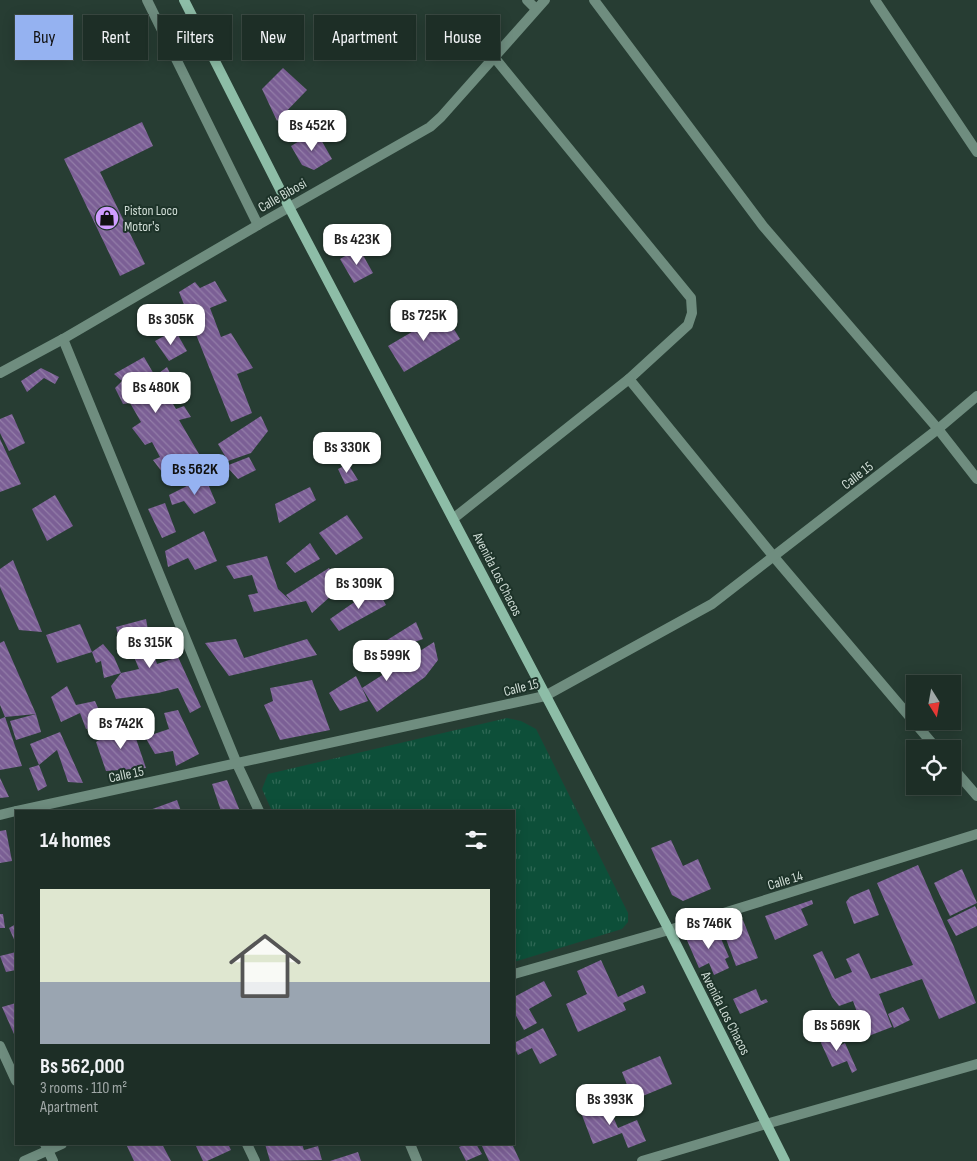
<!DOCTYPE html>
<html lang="en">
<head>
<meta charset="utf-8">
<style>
	body { margin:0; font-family:"Sofia Sans Condensed",sans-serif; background:#25362e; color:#f1f3f6; height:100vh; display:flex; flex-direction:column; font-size:19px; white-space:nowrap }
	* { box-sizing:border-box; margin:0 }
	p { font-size:16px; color:#a0a8a7 }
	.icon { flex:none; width:28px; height:28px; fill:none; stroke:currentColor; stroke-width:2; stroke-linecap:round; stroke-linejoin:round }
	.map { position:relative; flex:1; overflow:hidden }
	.sheet { position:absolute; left:15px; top:810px; width:500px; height:335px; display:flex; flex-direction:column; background:#1d2e26; border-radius:0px; box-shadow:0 2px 12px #0003,0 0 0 1px #3b4a43 }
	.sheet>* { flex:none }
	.top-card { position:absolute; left:15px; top:15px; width:500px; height:45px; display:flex; gap:10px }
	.needle { width:32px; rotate:169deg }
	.controls { position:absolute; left:906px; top:675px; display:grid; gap:10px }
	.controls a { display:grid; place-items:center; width:55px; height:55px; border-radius:0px; background:#1d2e26; box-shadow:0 2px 12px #0003,0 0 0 1px #3b4a43; font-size:25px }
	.price { position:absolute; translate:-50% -42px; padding:0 11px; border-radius:10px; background:#fff; color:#222; font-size:16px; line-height:32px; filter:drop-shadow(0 1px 2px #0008) }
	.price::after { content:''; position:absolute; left:50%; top:30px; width:15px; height:11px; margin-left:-8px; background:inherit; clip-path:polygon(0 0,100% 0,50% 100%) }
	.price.active { background:#95b2f1; color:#111 }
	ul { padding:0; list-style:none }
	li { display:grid; align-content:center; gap:10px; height:265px; padding:0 25px }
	li span { display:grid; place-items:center; height:155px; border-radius:0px; color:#555 }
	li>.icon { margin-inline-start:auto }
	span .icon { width:90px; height:90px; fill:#fffc; stroke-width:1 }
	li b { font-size:21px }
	h2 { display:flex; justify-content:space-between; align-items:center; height:60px; padding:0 25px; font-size:21px }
	.pill { padding:0 18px; border-radius:0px; background:#1d2e26; box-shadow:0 2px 12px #0003,0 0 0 1px #3b4a43; font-size:18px; line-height:45px }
	.pill.active { background:#95b2f1; color:#111 }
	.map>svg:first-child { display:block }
</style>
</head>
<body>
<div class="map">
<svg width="977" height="1161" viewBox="0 0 977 1161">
	<defs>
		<pattern id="park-tufts" width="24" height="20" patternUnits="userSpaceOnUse" patternTransform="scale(1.25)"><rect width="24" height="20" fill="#0d4f39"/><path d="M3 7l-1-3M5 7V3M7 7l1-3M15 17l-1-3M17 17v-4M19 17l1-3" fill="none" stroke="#2f6855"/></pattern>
		<pattern id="building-back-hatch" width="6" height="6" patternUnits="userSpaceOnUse" patternTransform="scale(1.25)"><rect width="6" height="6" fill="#7b5f95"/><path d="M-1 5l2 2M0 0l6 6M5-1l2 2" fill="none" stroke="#937da8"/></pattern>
	</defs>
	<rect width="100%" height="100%" fill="#273d33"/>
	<path fill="url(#park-tufts)" d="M507,718L521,721L536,729L628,913V922L622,929L514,962V811H272L262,789L268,774Z"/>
	<g fill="url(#building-back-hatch)">
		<path d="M283,68L307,90L277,121L262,89Z"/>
		<path d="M142,122L153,146L100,172L145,264L120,276L64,159Z"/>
		<path d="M316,131L332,159L314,170L302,165L291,146Z"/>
		<path d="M359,248L373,273L354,283L340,259Z"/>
		<path d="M215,281L227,301L210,308L221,337L231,333L253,368L237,374L252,413L231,422L179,292L195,282L200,288Z"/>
		<path d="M444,313L460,339L404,372L388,346Z"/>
		<path d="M175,330L187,351L169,361L155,341Z"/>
		<path d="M144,357L155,376L167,367L174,381L161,383L176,409L184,406L191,417L179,420L199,454L162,472L153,460L160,457L152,442L145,445L132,428L141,422L130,403L123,404L115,388L122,381L114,374Z"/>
		<path d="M41,368L59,377L55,384L44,378L27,392L21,381Z"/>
		<path d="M12,414L25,443L9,451L0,433V419Z"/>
		<path d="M261,416L268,431L251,453L228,461L218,444Z"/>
		<path d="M0,439L21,484L0,492Z"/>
		<path d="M249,457L256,470L238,479L226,466Z"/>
		<path d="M348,464L358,480L345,484L338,469Z"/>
		<path d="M205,477L216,503L194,514L184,501L172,505L169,495Z"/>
		<path d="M310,487L316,500L279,523L275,504Z"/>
		<path d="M55,495L73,526L47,541L32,509Z"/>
		<path d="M165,503L176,532L162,538L148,509Z"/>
		<path d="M347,515L363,538L336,555L319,533Z"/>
		<path d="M204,531L217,561L195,570L188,558L168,567L165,551Z"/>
		<path d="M310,543L320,559L295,573L286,563Z"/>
		<path d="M267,556L278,589L292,602L286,595L329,568L342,586L312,613L306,601L254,612L248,595L258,593L252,575L234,579L226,566Z"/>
		<path d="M13,560L42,632L19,630L0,587V569Z"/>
		<path d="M376,587L386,605L339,631L330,619Z"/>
		<path d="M146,619L151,646L157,664L178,657L201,707L190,713L178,688L158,693L116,699L111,686L121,673L139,669L132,652L123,654L116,627Z"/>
		<path d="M416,622L423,639L389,651L384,642Z"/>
		<path d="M80,624L92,652L57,663L46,635Z"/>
		<path d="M236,639L244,658L307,639L317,655L229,676L205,643Z"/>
		<path d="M4,641L36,714L5,717L0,705V643Z"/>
		<path d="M434,642L438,660L425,677L377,712L362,688L368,701L340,711L329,693L356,676L362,688Z"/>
		<path d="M103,644L114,657L121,673L104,678L101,661L96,663L92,652Z"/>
		<path d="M312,680L330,730L280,740L264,705L273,701L270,688Z"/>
		<path d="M67,686L76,705L95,701L105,724L86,729L80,713L61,722L51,697Z"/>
		<path d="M178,710L199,754L176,766L173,751L155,754L145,737L169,729L164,713Z"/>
		<path d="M36,714L41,732L16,740L10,721Z"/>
		<path d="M5,717L22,766L0,770V719Z"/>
		<path d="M130,721L146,768L106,771L96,742Z"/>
		<path d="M60,732L83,783L68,782L57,750L39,765L30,744Z"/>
		<path d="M39,765L47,786L38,791L29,768Z"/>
		<path d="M0,778L9,797L0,798Z"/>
		<path d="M227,780L240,811H221L212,784Z"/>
		<path d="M177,800L181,811H147Z"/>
		<path d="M6,830L12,861L0,863V831Z"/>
		<path d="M671,840L683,866L698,859L711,889L683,901L672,895L651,848Z"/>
		<path d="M918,865L954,947L976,1003L939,1019L922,979L879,994L892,1027L866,1037L853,1001L839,1006L832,997L813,955L822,951L835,979L852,972L846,959L859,953L871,979L913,965L877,883Z"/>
		<path d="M962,869L977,903L950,916L934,883Z"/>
		<path d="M869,889L879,915L854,924L846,902L850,897Z"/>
		<path d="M812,900L813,904L801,909L808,925L775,940L765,916Z"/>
		<path d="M975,906L977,910V926L956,936L947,920Z"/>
		<path d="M0,914H3L5,928H0Z"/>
		<path d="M743,920L758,958L736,966L726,939L722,940L718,930Z"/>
		<path d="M16,924V944L9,928Z"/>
		<path d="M715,925L729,957L725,959L729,968L714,975L709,963L699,968L686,938Z"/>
		<path d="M16,952V970L6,972L0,956Z"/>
		<path d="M601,960L618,997L643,985L646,993L623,1003L626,1010L578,1032L566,1004L587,994L577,971Z"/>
		<path d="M544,981L552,996L529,1009L537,1023L524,1030L514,1012V997Z"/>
		<path d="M756,989L761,1001L766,999L768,1002L740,1014L733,999Z"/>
		<path d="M16,1003V1034H14L2,1007Z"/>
		<path d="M903,1007L910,1020L894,1028L888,1014Z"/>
		<path d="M543,1028L557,1055L540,1064L532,1048L518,1055L514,1047V1043Z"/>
		<path d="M835,1032L841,1045L845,1043L857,1070L852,1073L847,1061L832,1067L821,1043L823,1038Z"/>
		<path d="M660,1056L672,1084L633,1100L622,1072Z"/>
		<path d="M606,1100L618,1128L637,1120L646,1141L628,1148L622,1133L593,1144L580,1110Z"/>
		<path d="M126,1144H162L171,1161H134Z"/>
		<path d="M195,1144H228L231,1150L207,1161H203Z"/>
		<path d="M265,1144H302L304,1150L318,1146L322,1160L270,1161Z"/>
		<path d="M466,1144H476L482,1154L466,1161L459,1147Z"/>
		<path d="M481,1144H512L520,1161H489Z"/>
		<path d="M358,1152L361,1161H330Z"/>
	</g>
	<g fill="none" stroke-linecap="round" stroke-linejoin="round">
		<g stroke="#6f8d7f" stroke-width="10">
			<path d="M147,0L258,225"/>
			<path d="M527,0L536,9"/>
			<path d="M594,0L763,226L938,429L977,479"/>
			<path d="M875,0L977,152"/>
			<path d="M494,57L691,298L692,313L688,325L629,379"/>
			<path d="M63,339L237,764L259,811"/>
			<path d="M0,373L63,339L258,225L430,127L441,117L545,0"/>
			<path d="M454,518L629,379L774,557L937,749"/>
			<path d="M952,767L977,796"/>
			<path d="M17,811L545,696L712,604L938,429L977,396"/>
			<path d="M0,815L16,811"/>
			<path d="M514,974L669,930L977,834"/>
			<path d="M0,1046L16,1081"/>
			<path d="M45,1144L53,1161"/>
			<path d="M247,1144L255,1161"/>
			<path d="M410,1144L417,1161"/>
			<path d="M24,1161L62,1144"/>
			<path d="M642,1161L766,1124L977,1064"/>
		</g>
		<path stroke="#8dbda7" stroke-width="10" d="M184,0L289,207L669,930L785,1161"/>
	</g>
	<defs>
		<g id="shop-disc" transform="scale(1.25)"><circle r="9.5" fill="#d09dff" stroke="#1d3329"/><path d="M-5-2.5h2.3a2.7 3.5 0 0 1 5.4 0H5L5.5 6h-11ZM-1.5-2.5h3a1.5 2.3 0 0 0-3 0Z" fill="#111"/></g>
	</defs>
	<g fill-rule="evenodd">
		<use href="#shop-disc" x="107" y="218"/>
	</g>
	<g text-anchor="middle" stroke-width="4" stroke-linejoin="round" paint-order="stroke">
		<g font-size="14" fill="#d0ddd6" stroke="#1d3329">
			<text transform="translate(282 195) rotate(-30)" y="5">Calle Bibosi</text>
			<text transform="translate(857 475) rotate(-38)" y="5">Calle 15</text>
			<text transform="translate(498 574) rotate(63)" y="5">Avenida Los Chacos</text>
			<text transform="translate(521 687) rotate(-14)" y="5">Calle 15</text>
			<text transform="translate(126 774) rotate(-12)" y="5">Calle 15</text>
			<text transform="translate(785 880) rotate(-17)" y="5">Calle 14</text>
			<text transform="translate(726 1013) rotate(63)" y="5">Avenida Los Chacos</text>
		</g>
		<g font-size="14" fill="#d0ddd6" stroke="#1d3329" text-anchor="start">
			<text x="124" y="215">Piston Loco<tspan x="124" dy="16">Motor's</tspan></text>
		</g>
	</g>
</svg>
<div class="controls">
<a><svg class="needle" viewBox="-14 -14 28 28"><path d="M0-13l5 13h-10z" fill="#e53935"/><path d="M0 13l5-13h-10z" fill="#a0a8a7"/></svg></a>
<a><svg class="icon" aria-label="locate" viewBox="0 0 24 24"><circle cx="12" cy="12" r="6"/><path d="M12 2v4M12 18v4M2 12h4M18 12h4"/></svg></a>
</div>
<b class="price" style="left:312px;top:152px">Bs 452K</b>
<b class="price" style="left:357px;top:266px">Bs 423K</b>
<b class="price" style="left:424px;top:342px">Bs 725K</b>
<b class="price" style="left:171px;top:346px">Bs 305K</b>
<b class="price" style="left:156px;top:414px">Bs 480K</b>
<b class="price" style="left:347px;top:474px">Bs 330K</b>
<b class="price active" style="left:195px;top:496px">Bs 562K</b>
<b class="price" style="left:359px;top:610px">Bs 309K</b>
<b class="price" style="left:150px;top:669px">Bs 315K</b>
<b class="price" style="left:387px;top:682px">Bs 599K</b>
<b class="price" style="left:121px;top:750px">Bs 742K</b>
<b class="price" style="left:709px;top:950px">Bs 746K</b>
<b class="price" style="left:837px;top:1052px">Bs 569K</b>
<b class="price" style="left:610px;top:1126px">Bs 393K</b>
<div class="top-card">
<a class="pill active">Buy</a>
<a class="pill">Rent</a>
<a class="pill">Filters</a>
<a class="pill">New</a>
<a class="pill">Apartment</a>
<a class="pill">House</a>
</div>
<section class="sheet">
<h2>14 homes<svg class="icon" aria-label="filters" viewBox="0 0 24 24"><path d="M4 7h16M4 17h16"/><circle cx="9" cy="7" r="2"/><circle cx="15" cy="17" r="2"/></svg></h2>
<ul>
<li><span style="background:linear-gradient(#dfe7d0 60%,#9aa5b1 0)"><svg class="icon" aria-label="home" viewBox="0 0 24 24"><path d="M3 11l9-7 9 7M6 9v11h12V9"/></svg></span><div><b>Bs 562,000</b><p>3 rooms · 110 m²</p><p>Apartment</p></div></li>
</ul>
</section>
</div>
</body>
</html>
